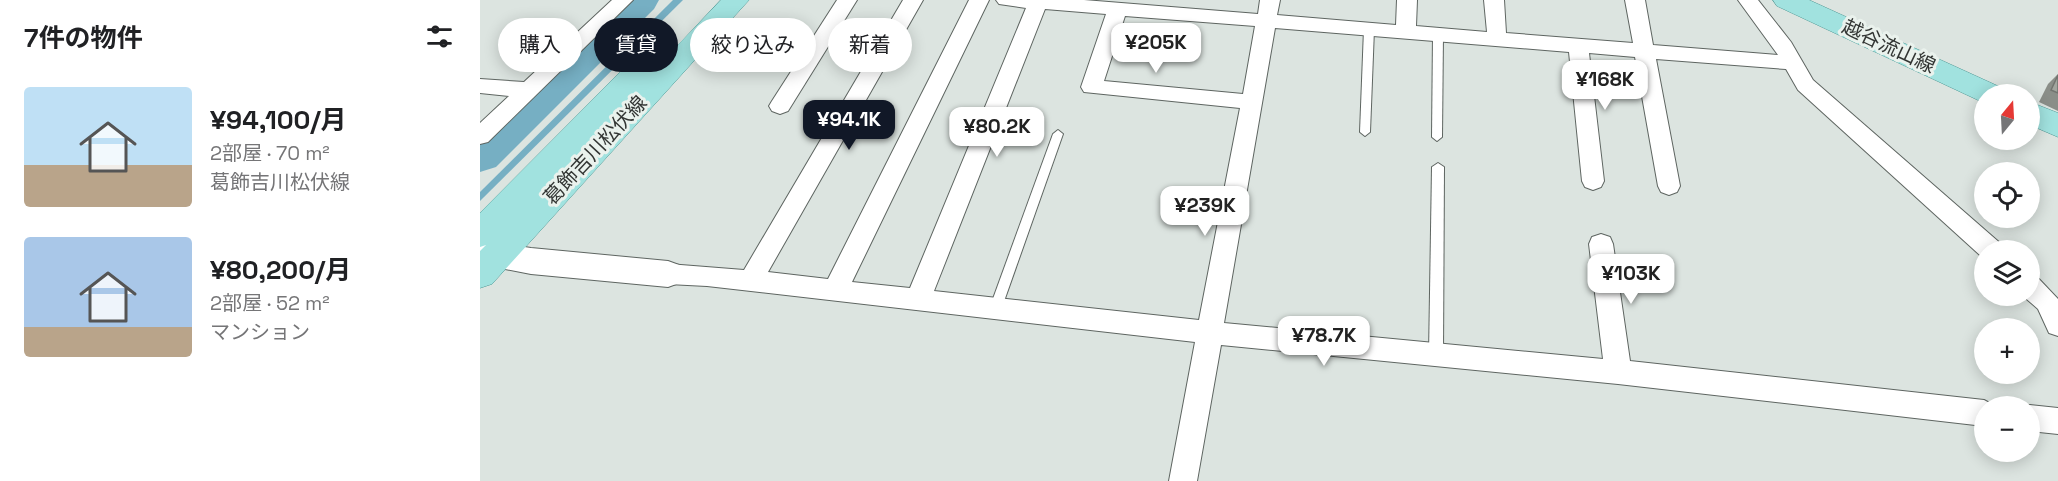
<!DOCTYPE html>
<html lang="ja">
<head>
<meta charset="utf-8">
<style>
	body { margin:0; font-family:"Space Grotesk","Noto Sans JP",sans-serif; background:#f6f6f6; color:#202124; height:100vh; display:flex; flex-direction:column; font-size:22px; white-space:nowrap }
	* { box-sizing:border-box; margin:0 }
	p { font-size:20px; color:#757577 }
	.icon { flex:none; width:33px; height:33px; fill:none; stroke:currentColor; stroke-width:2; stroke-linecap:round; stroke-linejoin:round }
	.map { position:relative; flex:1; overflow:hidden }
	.details { display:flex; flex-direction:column; background:#fff; width:480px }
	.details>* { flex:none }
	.banner { position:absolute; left:18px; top:18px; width:570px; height:54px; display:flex; gap:12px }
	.needle { width:39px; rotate:18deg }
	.buttons { position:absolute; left:1494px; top:84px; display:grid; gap:12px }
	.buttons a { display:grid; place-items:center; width:66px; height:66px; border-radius:50%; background:#fff; box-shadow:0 3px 15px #0003; font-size:30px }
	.price { position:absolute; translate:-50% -51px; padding:0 14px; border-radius:12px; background:#fff; color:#222; font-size:20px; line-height:39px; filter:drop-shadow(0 2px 3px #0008) }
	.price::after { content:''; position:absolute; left:50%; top:36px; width:18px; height:14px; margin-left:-9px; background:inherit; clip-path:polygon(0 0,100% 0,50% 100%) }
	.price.active { background:#111827; color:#fff }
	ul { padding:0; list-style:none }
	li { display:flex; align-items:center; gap:18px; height:150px; padding:0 24px }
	li span { display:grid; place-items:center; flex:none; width:168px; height:120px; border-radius:6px; color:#555 }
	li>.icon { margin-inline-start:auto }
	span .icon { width:72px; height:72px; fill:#fffc; stroke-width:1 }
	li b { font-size:26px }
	h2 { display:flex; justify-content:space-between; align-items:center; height:72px; padding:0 24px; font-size:26px }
	.tag { padding:0 21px; border-radius:27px; background:#fff; box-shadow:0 3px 15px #0003; font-size:21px; line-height:54px }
	.tag.active { background:#111827; color:#fff }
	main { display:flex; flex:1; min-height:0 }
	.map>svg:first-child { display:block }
</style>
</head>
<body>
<main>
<section class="details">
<h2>7件の物件<svg class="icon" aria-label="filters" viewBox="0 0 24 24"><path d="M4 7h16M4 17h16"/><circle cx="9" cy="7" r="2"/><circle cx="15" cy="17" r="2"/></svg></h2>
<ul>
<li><span style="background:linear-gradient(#bfe0f5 65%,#b9a48a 0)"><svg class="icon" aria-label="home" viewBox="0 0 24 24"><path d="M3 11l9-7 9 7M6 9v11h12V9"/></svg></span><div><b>¥94,100/月</b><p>2部屋 · 70 m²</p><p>葛飾吉川松伏線</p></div></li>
<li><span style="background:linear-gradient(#a9c7e8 75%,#b9a48a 0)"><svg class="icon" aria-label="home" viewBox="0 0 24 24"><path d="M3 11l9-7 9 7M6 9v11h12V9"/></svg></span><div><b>¥80,200/月</b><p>2部屋 · 52 m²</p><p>マンション</p></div></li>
</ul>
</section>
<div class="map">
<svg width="1578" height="481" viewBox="0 0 1578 481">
	<rect width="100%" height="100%" fill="#dce4e0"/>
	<path fill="#76afc3" d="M193,0H203L0,201V192Z"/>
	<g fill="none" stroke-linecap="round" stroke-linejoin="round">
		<path fill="#76afc3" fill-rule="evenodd" d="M137,0H179L174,9L16,167L0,172V128Z"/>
		<g stroke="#5e6561" stroke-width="2">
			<g id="service">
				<path d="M889,26L894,29L890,132L885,136L880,132L884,29Z"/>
				<path d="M958,31L963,34L962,137L957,141L952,137L953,34Z"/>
				<path d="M578,130L583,134L522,307L520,311L516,312L512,311L510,307L573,134Z"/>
				<path d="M958,163L964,167L963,355L961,359L956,361L951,359L949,355L952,167Z"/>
			</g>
		</g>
		<g stroke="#5e6561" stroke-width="2">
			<g id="minor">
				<path d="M132,0H153L8,142L0,144V123L29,96L0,93V79L44,82Z"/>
				<path d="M357,0H377L308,111L300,114L292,111L289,106L292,101Z"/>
				<path d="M423,0H443L288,272L348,279L489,0H509L372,282L430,288L546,8L519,4L516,0H604L778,14L780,0H800L797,15L916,25L917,0H937L936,26L1007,32L1004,0H1024L1026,33L1153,43L1145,0H1165L1173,45L1298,55L1258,0H1278L1311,42L1333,80L1520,243L1523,250H1504V258L1502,257L1318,90L1306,69L1176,59L1200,186L1197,192L1189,195L1181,192L1178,186L1155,57L1109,53L1124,181L1121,187L1113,190L1105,187L1102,181L1089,52L795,28L744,323L1123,359L1109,244L1112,237L1121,234L1130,237L1133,244L1150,361L1504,400L1515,406H1504V426L1138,384L741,345L717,481H689L715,342L227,286L188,284L179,281L176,274L179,267L188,264L264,270ZM565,9L626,14L601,87L604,92L760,108L719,320L454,291ZM645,16L775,26L763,94L624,81Z"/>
				<path d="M1550,276L1559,279L1578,299V336L1569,333L1558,309L1543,296H1550Z"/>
				<path d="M1550,405L1578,408V434L1550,431V406H1547Z"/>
			</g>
		</g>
		<g stroke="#5e6561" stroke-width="2">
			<path id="tertiary" d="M0,240L51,248L188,261L199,265L203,274L199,283L188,287L51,274L0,264Z"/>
		</g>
		<g stroke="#529995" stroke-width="1">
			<g id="primary">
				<path d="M241,0H269L12,284L0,288V251L6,245L0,247V213L171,41L181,39L191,41L195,48Z"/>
				<path d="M1293,0H1329L1520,87L1524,94H1504V103L1500,101L1297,6Z"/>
				<path d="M1550,102L1578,113V137L1550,125Z"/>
			</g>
		</g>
		<use href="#service" fill="#fff" fill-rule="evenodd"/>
		<use href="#minor" fill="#fff" fill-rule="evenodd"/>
		<use href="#tertiary" fill="#fff" fill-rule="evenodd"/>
		<use href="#primary" fill="#a1e2df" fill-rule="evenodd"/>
	</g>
	<path fill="#8a8e88" d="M1578,74V111L1559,102L1568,84Z"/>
	<path fill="#a1a59e" stroke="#71746f" stroke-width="1.5" d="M1578,75V93L1571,90Z"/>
	<g text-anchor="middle" stroke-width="6" stroke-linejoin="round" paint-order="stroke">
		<g font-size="20" fill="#333634" stroke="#eaf2ed">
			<text transform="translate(1409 46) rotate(25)" y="7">越谷流山線</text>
			<text transform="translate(115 150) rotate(-47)" y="7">葛飾吉川松伏線</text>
		</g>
	</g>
</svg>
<div class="buttons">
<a><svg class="needle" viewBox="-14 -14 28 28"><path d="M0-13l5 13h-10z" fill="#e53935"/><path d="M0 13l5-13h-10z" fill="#757577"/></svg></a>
<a><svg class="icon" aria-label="locate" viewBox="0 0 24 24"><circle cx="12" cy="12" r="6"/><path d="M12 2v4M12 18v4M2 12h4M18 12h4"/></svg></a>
<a><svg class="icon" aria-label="layers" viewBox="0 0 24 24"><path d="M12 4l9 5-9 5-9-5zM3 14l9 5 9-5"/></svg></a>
<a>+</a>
<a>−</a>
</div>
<b class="price" style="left:676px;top:74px">¥205K</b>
<b class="price" style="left:1125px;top:111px">¥168K</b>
<b class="price active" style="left:369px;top:151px">¥94.1K</b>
<b class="price" style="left:517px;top:158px">¥80.2K</b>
<b class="price" style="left:725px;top:237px">¥239K</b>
<b class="price" style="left:1151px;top:305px">¥103K</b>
<b class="price" style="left:844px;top:367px">¥78.7K</b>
<div class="banner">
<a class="tag">購入</a>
<a class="tag active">賃貸</a>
<a class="tag">絞り込み</a>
<a class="tag">新着</a>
</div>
</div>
</main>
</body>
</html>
